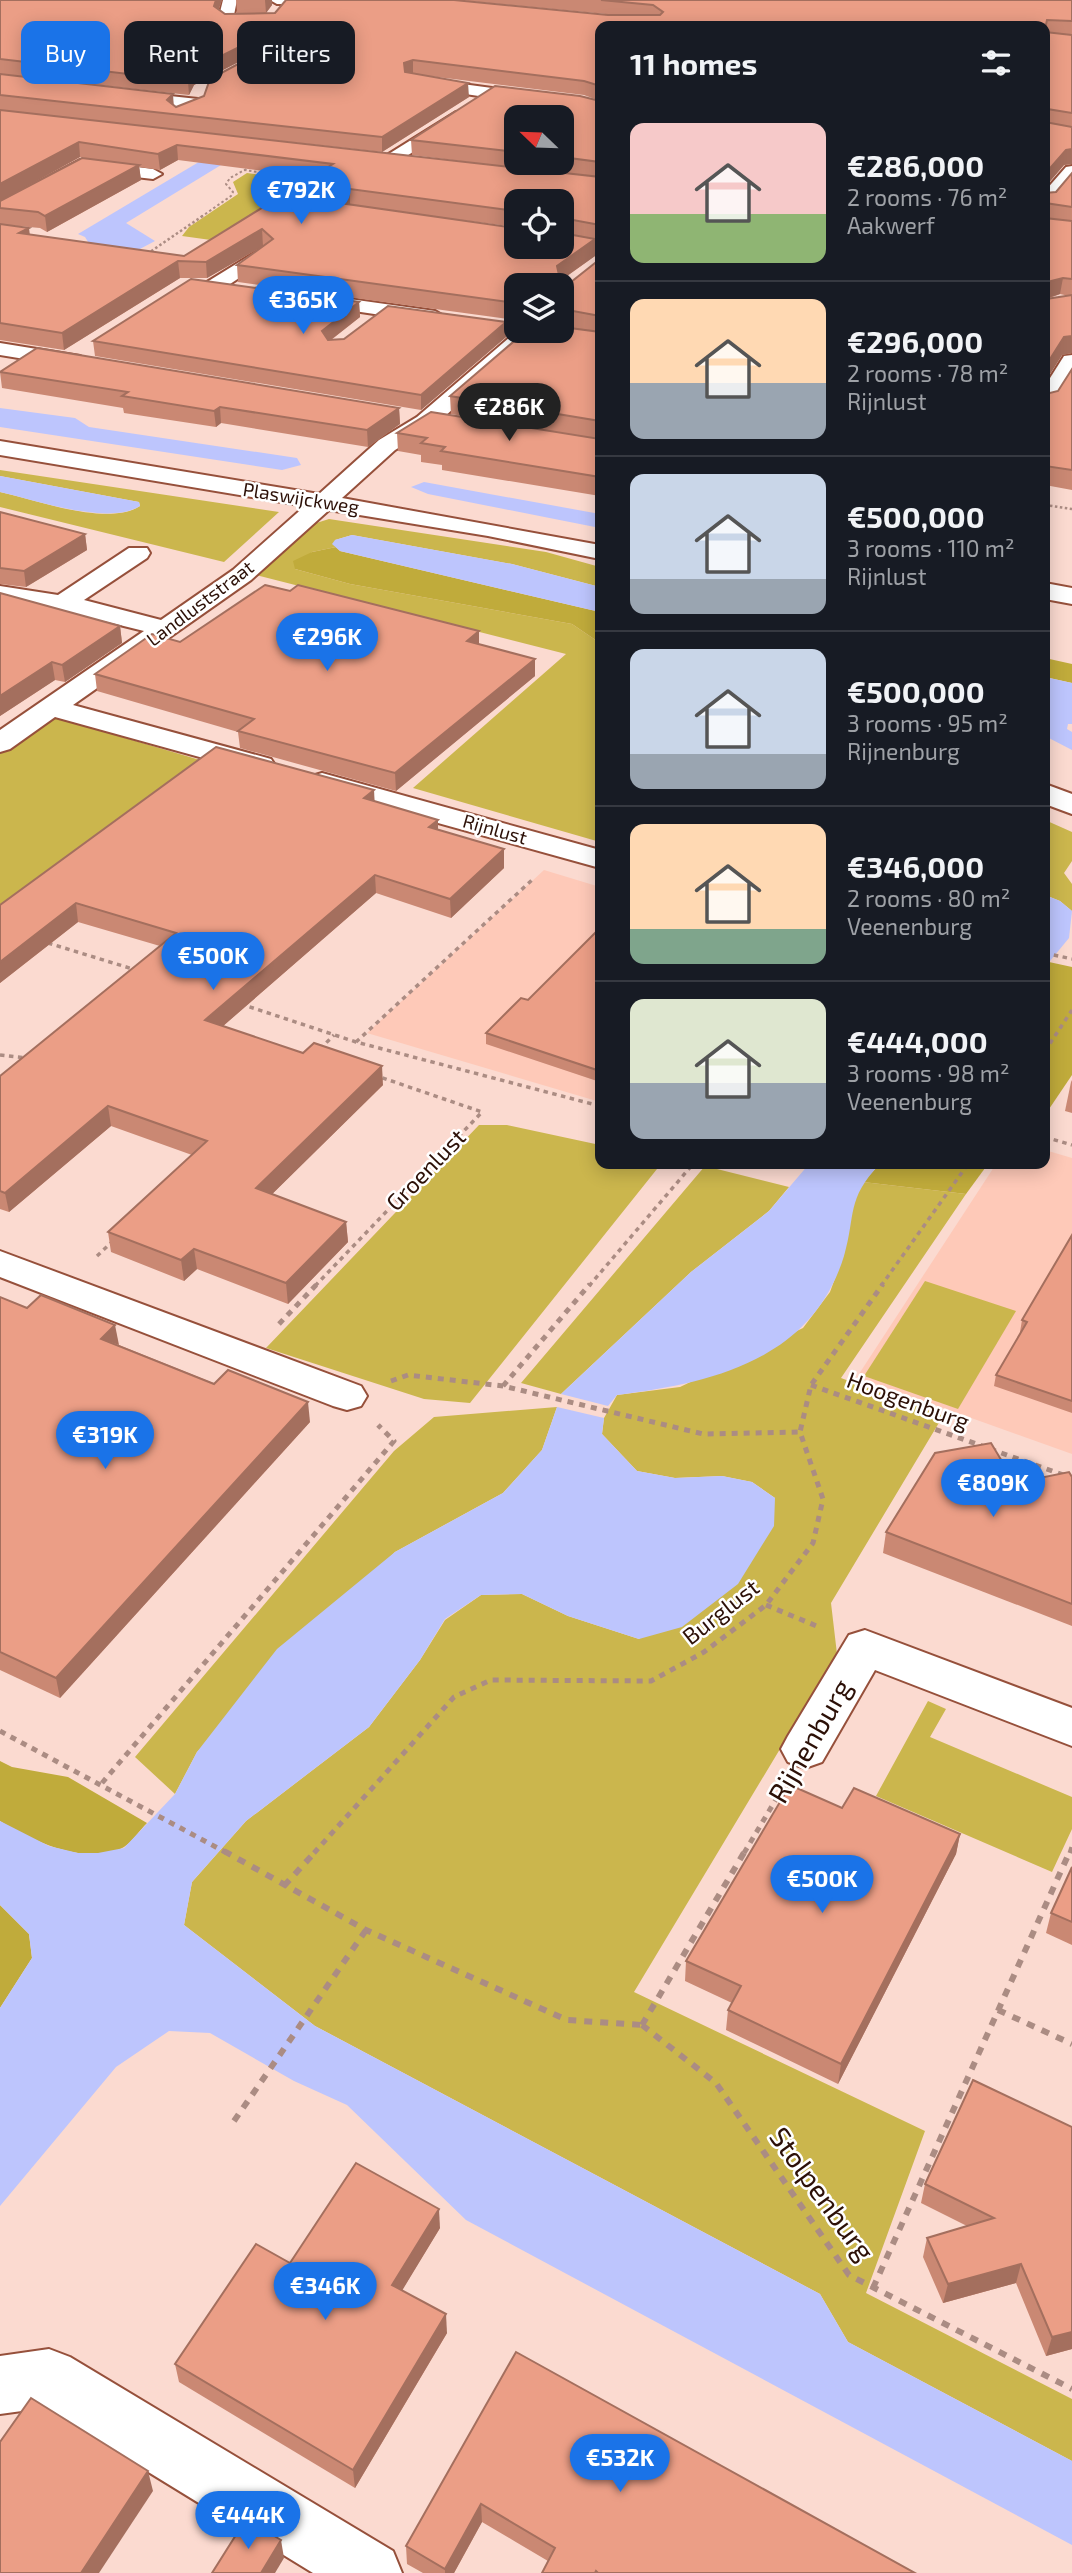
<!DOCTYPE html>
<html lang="en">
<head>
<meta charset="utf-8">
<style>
	body { margin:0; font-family:"Exo 2",sans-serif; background:#242831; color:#f1f3f6; height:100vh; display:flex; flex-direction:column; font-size:26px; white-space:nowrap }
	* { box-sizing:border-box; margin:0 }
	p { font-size:23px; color:#9ea1a6 }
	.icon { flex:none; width:38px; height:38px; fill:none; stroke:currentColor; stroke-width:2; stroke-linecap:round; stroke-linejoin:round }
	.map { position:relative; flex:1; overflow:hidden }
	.side { position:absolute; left:595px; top:21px; width:455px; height:1148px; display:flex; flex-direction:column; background:#171b24; border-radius:14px; box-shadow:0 4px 18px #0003 }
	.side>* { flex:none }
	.guide { position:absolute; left:21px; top:21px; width:469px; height:63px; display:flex; gap:14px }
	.needle { width:46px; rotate:293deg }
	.controls { position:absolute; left:504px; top:105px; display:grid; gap:14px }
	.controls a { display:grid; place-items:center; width:70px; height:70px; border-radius:14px; background:#171b24; box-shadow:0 4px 18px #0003; font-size:35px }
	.price { position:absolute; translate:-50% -60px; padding:0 16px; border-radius:24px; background:#1a73e8; color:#fff; font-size:23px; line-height:46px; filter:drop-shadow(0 2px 4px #0008) }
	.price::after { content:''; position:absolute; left:50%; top:42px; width:21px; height:16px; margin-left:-10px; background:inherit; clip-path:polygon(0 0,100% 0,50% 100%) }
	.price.current { background:#222; color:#fff }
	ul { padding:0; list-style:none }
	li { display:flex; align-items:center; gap:21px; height:175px; padding:0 35px }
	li+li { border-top:2px solid #363941 }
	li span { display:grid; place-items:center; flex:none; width:196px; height:140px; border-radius:14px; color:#555 }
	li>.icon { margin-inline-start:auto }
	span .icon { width:84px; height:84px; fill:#fffc; stroke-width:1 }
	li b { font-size:30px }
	h2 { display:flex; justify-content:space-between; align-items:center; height:84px; padding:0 35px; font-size:30px }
	.chip { padding:0 24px; border-radius:14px; background:#171b24; box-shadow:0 4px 18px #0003; font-size:24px; line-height:63px }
	.chip.current { background:#1a73e8; color:#fff }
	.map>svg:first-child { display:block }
</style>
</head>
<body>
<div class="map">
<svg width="1072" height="2573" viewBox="0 0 1072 2573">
	<rect width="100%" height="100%" fill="#fbdad0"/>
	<g fill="#fec9b8">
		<path d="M544,870L600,887V1102L367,1033Z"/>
		<path d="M1045,1150L1072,1158V1454L857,1377L996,1164H1045Z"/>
	</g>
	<g fill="#cbb64d">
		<path d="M247,173L370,189L283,250L182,236L189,227L238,194L233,182Z"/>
		<path d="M0,470L279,512L224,562L0,507V492C36,500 108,527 140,506L139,502L0,476Z"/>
		<path d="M329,519L546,552L600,567V587L512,564L352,535L335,540L336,547L312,552L295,569L350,584L572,624L600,643V842L413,788L566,654L252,574L307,526Z"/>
		<path d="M54,717L200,760L0,907V754Z"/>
		<path d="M1045,820L1072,832V861L1064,873L1072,884V911L1060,901L1045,895Z"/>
		<path d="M479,1125H507L600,1145V1164H661L470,1403L424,1399L266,1348Z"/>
		<path d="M705,1166L789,1187L769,1211L691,1272L561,1394L521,1383Z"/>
		<path d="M863,1182L966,1194L841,1378L943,1416L831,1603L837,1654L634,1992L925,2131L866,2293L1072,2399V2461L848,2342L820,2294L315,2026L184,1925L192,1882L246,1821L369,1727L420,1660L445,1620L481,1595L522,1594L568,1616L639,1639L775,1498L752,1482L722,1476L675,1478L637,1471L602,1434L604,1418L617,1395L680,1387L803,1328L830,1292L844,1254L851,1208Z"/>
		<path d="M925,1281L1016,1311L958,1409L864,1376Z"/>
		<path d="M557,1407L542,1450L503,1493L395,1552L197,1752L175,1794L135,1757L394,1451L434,1417Z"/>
		<path d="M928,1701L946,1709L930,1737L1072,1797V1829L1052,1872L876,1796Z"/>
	</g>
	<g fill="#c0ab3b">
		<path d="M336,547L340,551L600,612V643L572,624L350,584L295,569L293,561L312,552Z"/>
		<path d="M1045,658L1072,664V683L1045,677Z"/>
		<path d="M1049,962L1072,967V1075L1045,1115V967Z"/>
		<path d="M880,1164H988L966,1194L863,1182Z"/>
		<path d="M0,1761L12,1767L68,1777L147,1823C140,1830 132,1842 124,1847C90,1868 29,1840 0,1821Z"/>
		<path d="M0,1905L29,1934L32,1958L0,2008Z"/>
	</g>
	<g fill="#bdc5fd">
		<path d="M219,150L244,151L126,223L155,241L138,250L90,245L85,237L78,234Z"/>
		<path d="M0,408L75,418L89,427L297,458L301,465L282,470L0,427Z"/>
		<path d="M0,476L139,502L140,506C108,526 36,500 0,492Z"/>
		<path d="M424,482L600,514V528L428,494L411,487Z"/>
		<path d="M352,535L512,564L600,587V612L340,551L332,544L335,540Z"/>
		<path d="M1045,677L1072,683V724H1068L1067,729L1072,732V750L1045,736Z"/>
		<path d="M1045,895L1060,901L1072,911L1069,938L1045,967Z"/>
		<path d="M809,1164H880C846,1199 856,1215 844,1256C812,1360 712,1383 617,1395L608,1406L561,1394L691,1272L769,1211Z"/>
		<path d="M557,1407L604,1418L602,1434L637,1471L675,1478L722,1476L752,1482L775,1498L774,1526L738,1584L682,1627L639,1639L568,1616L522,1594L481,1595L445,1619L420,1660L369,1727L246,1821L192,1882L184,1925L315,2026L820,2294L848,2342L1072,2461V2545L466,2220L347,2105L294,2081L210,2033L169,2031L116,2067L0,2206V2008L32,1958L29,1934L0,1905V1821L49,1846L78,1853H98L124,1848L175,1794L197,1752L277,1649L395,1552L503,1493L542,1450Z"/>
	</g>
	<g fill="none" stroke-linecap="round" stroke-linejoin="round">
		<g stroke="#96503b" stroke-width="4">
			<g id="minor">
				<path d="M223,0H237L234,15H272L279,19L272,23H221L218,20Z"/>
				<path d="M270,0H346V1L339,5L277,4Z"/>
				<path d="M418,78L492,88L500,93L492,98L412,86V80Z"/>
				<path d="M123,91L198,99L206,104L198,109L117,99L115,96Z"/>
				<path d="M456,112L464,117L462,121L394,164H382L379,160Z"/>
				<path d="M80,160L153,169L162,174L153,179L83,171L0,216V202Z"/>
				<path d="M1072,166V182L1052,206L1045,207V191L1066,167Z"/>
				<path d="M562,236L600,242V254L558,247H562Z"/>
				<path d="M262,248L272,254L269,258L221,290H207L204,286L207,282Z"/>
				<path d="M307,293L435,311L445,317L435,323L300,303L297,299Z"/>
				<path d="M517,331H539L433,427L395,450L342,498L600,545V559L488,536L329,510L251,580L73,705L271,759L275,765L271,771L261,774L55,717L10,749L0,752V730L144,631L63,611L0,602V586L58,595L129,548H147L150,553L147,558L84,600L161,620L233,570L305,506L0,455V441L319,494L379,440L417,417Z"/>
				<path d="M0,343L80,356L91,362L80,368L0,355Z"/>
				<path d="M1072,355V378L1053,408L1045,410V386L1064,356Z"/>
				<path d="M1045,583L1072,588V604L1045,599Z"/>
				<path d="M322,773L600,850V868L312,788L307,782L312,776Z"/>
				<path d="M1045,784L1072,794V814L1045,804Z"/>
				<path d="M0,1251L361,1386L367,1396L361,1406L347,1410L333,1406L0,1277Z"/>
				<path d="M865,1630L1072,1708V1746L875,1670L822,1762L805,1768L788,1762L781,1749L788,1736L849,1635Z"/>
				<path d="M49,2349L70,2357L393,2551L402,2573H313L44,2408L0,2414V2356Z"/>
			</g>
		</g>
		<g stroke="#ab8c83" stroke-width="2" stroke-dasharray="2.5 2.5" stroke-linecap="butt">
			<path d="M244,170L314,180"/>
			<path d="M201,217L231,196L233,192L226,184L230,178L250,167"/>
		</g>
		<g stroke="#ab8c83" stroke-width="2.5" stroke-dasharray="2.5 2.5" stroke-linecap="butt">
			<path d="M147,254L204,215"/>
			<path d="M1045,505L1072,509"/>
		</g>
		<g stroke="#ab8c83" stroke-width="3.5" stroke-dasharray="4.5 4.5" stroke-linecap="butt">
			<path d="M48,943L136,970"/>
			<path d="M1045,953L1072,959"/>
			<path d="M241,1004L356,1042L600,1106"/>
			<path d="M356,1042L532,880"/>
			<path d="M320,1049L334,1035"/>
			<path d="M1045,1051L1072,1010"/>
			<path d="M0,1055L27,1058"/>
			<path d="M1045,1137L1072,1145"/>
			<path d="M97,1256L114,1240"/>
			<path d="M315,1286L482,1112L377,1076"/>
			<path d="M589,1286L693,1164"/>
			<path d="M881,1286L968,1164"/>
		</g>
		<g stroke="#ab8c83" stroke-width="5" stroke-dasharray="6 6" stroke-linecap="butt">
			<path d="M279,1324L317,1284"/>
			<path d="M391,1381L408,1375L503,1386L703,1434L800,1432"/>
			<path d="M811,1385L982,1446"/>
			<path d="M503,1386L590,1284"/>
			<path d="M990,1449L1072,1478"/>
			<path d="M766,1605L819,1627"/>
			<path d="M0,1731L227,1853"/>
			<path d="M102,1783L394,1441L378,1425"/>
			<path d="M314,1853L454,1697L491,1680L651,1681L704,1652L766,1605L813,1543L823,1499L800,1432L811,1385L883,1284"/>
			<path d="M744,1853L781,1791"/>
			<path d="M1070,1853L1072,1847"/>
		</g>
		<g stroke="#ab8c83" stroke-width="6" stroke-dasharray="8 8" stroke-linecap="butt">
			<path d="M224,1851L366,1930L567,2020L642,2025"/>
			<path d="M284,1886L316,1851"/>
			<path d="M998,2010L1072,2044"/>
			<path d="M642,2025L716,2083L849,2275L1072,2389"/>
			<path d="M642,2025L745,1851"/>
			<path d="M234,2121L366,1930"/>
			<path d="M873,2288L1070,1851"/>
		</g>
		<use href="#minor" fill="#fff" fill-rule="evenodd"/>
	</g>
	<g fill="#ca8873" fill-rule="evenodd">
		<path d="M0,0H222L219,9L225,14L237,13L236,0H272V5L266,13L608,15H616L458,0H1072V164L1064,165L1045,187V193L1056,192L1072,173V353L1062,355L1046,380V394L1058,391L1072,369V490L1045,485V26H600V101L584,95L429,76L469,97L382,152L0,110V74L174,106L176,107L204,96L250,58L248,57L194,85L189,95L0,74ZM1060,294L1069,296L1047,299Z"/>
		<path d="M495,86L580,96L600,101V242L595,241V256L560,281L561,284L571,282L600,259V496L442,470V465L421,462V455L398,451L397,433L431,412L566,434L451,414L450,396L526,331H562V327L576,329L562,326V285H516V320L238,282L237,265L263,246L207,278H180L64,350L0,340V341V201L82,158L94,160L80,157L0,201V110L508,167L412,155L411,140ZM516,117H562V163H516ZM178,160L312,177L184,256L29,235V228L6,225L40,228L47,232L141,180L139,167L160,170ZM516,201H562V247H516V228L430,216L516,227Z"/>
		<path d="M359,302L360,317L331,340L506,322V337L421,410L95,356L93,341Z"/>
		<path d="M0,372L399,408L400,424L368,447L221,423L216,427L124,413L123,408L2,388Z"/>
		<path d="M0,512L85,534L87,550L26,587L0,584Z"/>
		<path d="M0,593L120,626L122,643L65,682L55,680L0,716Z"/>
		<path d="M180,642L479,644L535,676L396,791L240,748L238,732L97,691L95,674Z"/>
		<path d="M374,790V801L438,830L504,849V868L451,918L376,893L223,1026L383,1085L272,1194L346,1222L348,1242L288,1304L197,1269L184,1281L111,1252L108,1232L192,1155L111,1126L9,1212L0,1209V1076L160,946L78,922L0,983V905Z"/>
		<path d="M600,928V1082L486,1044V1033L528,1000Z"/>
		<path d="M1072,1080V1113L1065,1111L1071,1082Z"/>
		<path d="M1072,1235V1413L994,1386L996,1375L1021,1332H1020L1022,1320Z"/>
		<path d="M0,1297L310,1422L60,1698L0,1670Z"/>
		<path d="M1072,1477V1626L883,1553L886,1532L1015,1483Z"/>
		<path d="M842,1808L960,1834L956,1854L838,2084L726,2030L728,2010L732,2003L685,1981L686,1961Z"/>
		<path d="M1072,1867V1945L1046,1933L1051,1913Z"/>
		<path d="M1072,2127V2349L1046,2356L1016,2283L943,2303L923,2257L927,2238L967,2226L921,2203L925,2184Z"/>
		<path d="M440,2228L402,2290L447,2333L355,2488L179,2382L175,2364L290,2263Z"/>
		<path d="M516,2352L915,2573H542L548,2561L482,2522L454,2573H423L407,2564L406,2546Z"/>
	</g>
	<g fill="#a46f5e">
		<path d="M216,0H222L215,19L214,6Z"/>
		<path d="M265,0H272V5L266,13Z"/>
		<path d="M247,43L248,57L194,85L189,95L188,81L193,70Z"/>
		<path d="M413,60V74L405,77L404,63Z"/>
		<path d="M468,83L469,97L382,152V137Z"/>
		<path d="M173,94L174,109L167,100Z"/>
		<path d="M79,142L80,157L0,201V184Z"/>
		<path d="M177,145L178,160L160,170L158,154Z"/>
		<path d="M1072,149V164L1064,165L1045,187V174L1066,150Z"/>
		<path d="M139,165L141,180L47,232L45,216Z"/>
		<path d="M350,189V205L338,213V197Z"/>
		<path d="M29,228L31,244L19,233Z"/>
		<path d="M262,229L263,246L207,278L206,262Z"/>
		<path d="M595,239V256L557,283V266Z"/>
		<path d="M178,261L180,278L64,350L62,333Z"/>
		<path d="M1063,278L1060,294L1045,299L1047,282Z"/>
		<path d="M359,302L360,317L323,346L322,331Z"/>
		<path d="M506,322V337L421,410V395Z"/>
		<path d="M1072,336V353L1062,355L1045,382V367L1064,337Z"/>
		<path d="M220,407L221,423L216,427L214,411Z"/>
		<path d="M399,408L400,424L368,447L367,430Z"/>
		<path d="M85,534L87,550L26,587L24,571Z"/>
		<path d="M120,626L122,643L65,682L62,665Z"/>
		<path d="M479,631V648L467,641Z"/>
		<path d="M535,659V676L396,791L395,773Z"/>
		<path d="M52,662L55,680L0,716V696Z"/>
		<path d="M374,790L375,808L364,798Z"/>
		<path d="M438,820V838L429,827Z"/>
		<path d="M504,849V868L451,918L450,899Z"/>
		<path d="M375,875L376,893L207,1040L205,1020Z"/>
		<path d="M76,903L78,922L0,983V962Z"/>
		<path d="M382,1066L383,1085L258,1208L256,1188Z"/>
		<path d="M108,1106L111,1126L9,1212L5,1193Z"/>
		<path d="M346,1222L348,1242L288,1304L286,1283Z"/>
		<path d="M194,1249L197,1269L184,1281L181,1260Z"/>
		<path d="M115,1325L119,1345L101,1339Z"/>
		<path d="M308,1402L310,1422L60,1698L56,1678Z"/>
		<path d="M960,1834L956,1854L838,2084L841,2064Z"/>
		<path d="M439,2209L440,2228L394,2304L392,2285Z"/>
		<path d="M1021,2264L1016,2283L943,2303L948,2284Z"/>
		<path d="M446,2314L447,2333L355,2488L353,2470Z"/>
		<path d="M1072,2332V2349L1046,2356L1052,2337Z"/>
		<path d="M148,2471L153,2491L99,2573H81Z"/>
		<path d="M481,2504L482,2522L454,2573H445V2569Z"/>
		<path d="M281,2540L284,2558L275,2573H261Z"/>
	</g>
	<g fill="#eb9e86" stroke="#a46f5e" stroke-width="2">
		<path d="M0,0H216L214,6L225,14L275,13L286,0H454L608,15H660L663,12L653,5L601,0H1072V21L1047,20L1045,29V26H600V86L584,81L413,60L404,63L405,72L468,83L382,137L0,95V74L173,94L167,100L176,107L204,96L210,79L255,55L257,48L247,43L193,70L188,81L0,59Z"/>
		<path d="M1045,32L1072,35V113L1047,109L1045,120Z"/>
		<path d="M495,86L580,96L600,101V162L562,157V117H516V152L411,140Z"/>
		<path d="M0,110L600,177V225L562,218V201H516V211L350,189L338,197L340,203L516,228V247H562V233L595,239L557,266L561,284L571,282L600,259V316L562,309V285H516V303L237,265L273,239L262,229L206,262L178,261L62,333L0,323V224L29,228L19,233L184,256L333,164L177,145L158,154L79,142L0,184Z"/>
		<path d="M1045,122L1072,127V149L1066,150L1045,174V193L1056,192L1072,173V207L1045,203V218L1072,221V279L1063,278L1047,282L1046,299L1072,295V336L1064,337L1045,367L1046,394L1058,391L1072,369V470L1045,466Z"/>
		<path d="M82,158L139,165L45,216L38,212L0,208V201Z"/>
		<path d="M191,279L359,302L322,331L328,340L344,339L388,306L506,322L421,395L93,341Z"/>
		<path d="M562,327L600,332V421L450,396L526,331H562Z"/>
		<path d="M37,348L399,408L367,430L220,407L214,411L122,396L128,392L0,372Z"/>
		<path d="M431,412L600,439V477L441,451L445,447L421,443L427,438L397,433Z"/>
		<path d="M0,512L85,534L24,571L0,568Z"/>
		<path d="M265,585L290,591L298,585L479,631L467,641L535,659L395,773L238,731L254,719L95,674L152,634L180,642Z"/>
		<path d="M0,593L120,626L62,665L52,662L0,696Z"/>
		<path d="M216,747L374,790L364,798L438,820L429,827L504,849L450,899L375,875L205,1020L303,1053L314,1043L382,1066L256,1188L346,1222L286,1283L194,1249L181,1260L108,1232L207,1141L108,1106L5,1193L0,1191V1076L176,933L76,903L0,962V905Z"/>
		<path d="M600,928V1071L486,1033L521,998L528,1000Z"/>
		<path d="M1072,1235V1401L996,1375L1027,1322L1022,1320Z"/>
		<path d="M41,1295L115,1325L101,1339L214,1384L228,1370L308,1402L56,1678L0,1652V1297L27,1308Z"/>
		<path d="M991,1443L1015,1483L1069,1472L1072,1477V1604L886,1532L935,1453Z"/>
		<path d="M790,1785L842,1808L854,1788L960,1834L841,2064L728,2010L741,1986L686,1961Z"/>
		<path d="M1072,1867V1922L1051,1913Z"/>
		<path d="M973,2080L1072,2127V2332L1052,2337L1021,2264L948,2284L927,2238L994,2218L925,2184Z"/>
		<path d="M356,2163L439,2209L392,2285L446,2314L353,2470L175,2364L256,2244L290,2263Z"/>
		<path d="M516,2352L915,2573H598L596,2571L595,2573H542L555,2548L481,2504L445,2569L406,2546Z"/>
		<path d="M31,2398L148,2471L81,2573H0V2442Z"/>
		<path d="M246,2519L281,2540L261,2573H212Z"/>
	</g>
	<g text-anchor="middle" stroke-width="5" stroke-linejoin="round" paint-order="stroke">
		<g font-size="19" fill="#2c1007" stroke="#fff">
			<text transform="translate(301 498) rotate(9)" y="7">Plaswijckweg</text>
			<text transform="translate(200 603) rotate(-37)" y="7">Landluststraat</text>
			<text transform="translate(495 829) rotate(16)" y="7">Rijnlust</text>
		</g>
		<g font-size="23" fill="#2c1007" stroke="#fff">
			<text transform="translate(426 1170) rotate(-46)" y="8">Groenlust</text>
			<text transform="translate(908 1401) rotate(20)" y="8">Hoogenburg</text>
			<text transform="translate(721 1612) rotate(-38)" y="8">Burglust</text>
		</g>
		<g font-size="28" fill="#2c1007" stroke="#fff">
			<text transform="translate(810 1741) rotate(-60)" y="10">Rijnenburg</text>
			<text transform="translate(822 2194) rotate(54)" y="10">Stolpenburg</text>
		</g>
	</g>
</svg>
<div class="controls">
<a><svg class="needle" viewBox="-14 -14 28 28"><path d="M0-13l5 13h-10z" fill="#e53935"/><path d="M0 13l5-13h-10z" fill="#9ea1a6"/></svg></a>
<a><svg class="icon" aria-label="locate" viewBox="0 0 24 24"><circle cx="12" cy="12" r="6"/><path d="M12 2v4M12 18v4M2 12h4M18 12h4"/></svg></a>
<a><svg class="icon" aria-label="layers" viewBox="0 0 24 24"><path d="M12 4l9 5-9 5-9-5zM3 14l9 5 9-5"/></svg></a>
</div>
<b class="price" style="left:301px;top:226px">€792K</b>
<b class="price" style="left:303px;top:336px">€365K</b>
<b class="price current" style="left:509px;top:443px">€286K</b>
<b class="price" style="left:327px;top:673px">€296K</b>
<b class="price" style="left:213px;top:992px">€500K</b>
<b class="price" style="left:105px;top:1471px">€319K</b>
<b class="price" style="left:993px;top:1519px">€809K</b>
<b class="price" style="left:822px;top:1915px">€500K</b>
<b class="price" style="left:325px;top:2322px">€346K</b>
<b class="price" style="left:620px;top:2494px">€532K</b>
<b class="price" style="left:248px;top:2551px">€444K</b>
<div class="guide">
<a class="chip current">Buy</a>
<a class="chip">Rent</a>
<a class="chip">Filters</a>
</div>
<section class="side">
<h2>11 homes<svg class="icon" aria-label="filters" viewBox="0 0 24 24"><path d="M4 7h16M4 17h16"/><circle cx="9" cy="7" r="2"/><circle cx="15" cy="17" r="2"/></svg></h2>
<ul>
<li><span style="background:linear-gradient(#f6c9c9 65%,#8fb573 0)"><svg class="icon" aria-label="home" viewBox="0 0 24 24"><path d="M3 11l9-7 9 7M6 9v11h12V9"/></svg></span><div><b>€286,000</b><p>2 rooms · 76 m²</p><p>Aakwerf</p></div></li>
<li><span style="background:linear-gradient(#ffd9b3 60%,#9aa5b1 0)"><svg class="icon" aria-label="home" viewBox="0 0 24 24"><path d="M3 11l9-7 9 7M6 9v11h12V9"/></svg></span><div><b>€296,000</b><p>2 rooms · 78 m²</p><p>Rijnlust</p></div></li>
<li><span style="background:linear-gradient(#c9d6e8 75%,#9aa5b1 0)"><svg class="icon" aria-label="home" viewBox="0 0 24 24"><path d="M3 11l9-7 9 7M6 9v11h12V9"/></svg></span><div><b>€500,000</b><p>3 rooms · 110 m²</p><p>Rijnlust</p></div></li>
<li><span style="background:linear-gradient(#c9d6e8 75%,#9aa5b1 0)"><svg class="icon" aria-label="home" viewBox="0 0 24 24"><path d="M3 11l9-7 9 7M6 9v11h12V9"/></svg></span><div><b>€500,000</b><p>3 rooms · 95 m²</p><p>Rijnenburg</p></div></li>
<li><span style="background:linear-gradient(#ffd9b3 75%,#7fa58c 0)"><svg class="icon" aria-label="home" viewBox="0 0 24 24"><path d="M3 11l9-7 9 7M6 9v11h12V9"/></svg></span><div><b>€346,000</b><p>2 rooms · 80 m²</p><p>Veenenburg</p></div></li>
<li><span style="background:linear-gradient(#dfe7d0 60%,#9aa5b1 0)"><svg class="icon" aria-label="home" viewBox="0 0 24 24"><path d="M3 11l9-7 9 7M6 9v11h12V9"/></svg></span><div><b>€444,000</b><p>3 rooms · 98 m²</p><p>Veenenburg</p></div></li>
</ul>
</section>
</div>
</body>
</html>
